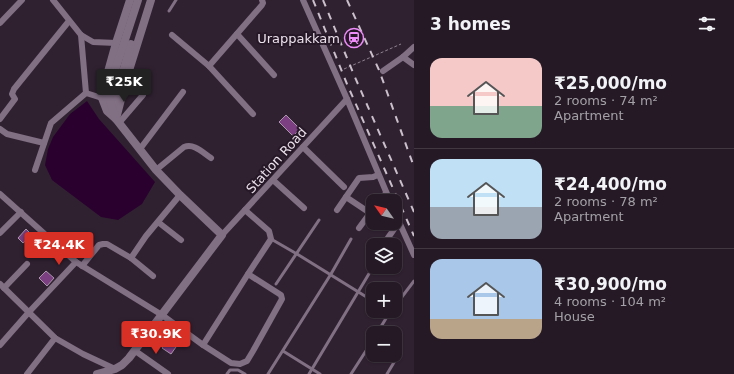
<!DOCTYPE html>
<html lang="en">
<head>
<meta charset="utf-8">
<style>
	body { margin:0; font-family:"DejaVu Sans",sans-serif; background:#302632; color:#f1f3f6; height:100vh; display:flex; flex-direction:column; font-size:15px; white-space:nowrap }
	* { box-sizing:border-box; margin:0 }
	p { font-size:13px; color:#a3a0a7 }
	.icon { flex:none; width:22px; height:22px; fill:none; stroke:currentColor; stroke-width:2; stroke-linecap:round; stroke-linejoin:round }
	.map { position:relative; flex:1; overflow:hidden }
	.side { display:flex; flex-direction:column; background:#241925; width:320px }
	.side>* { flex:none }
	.needle { width:26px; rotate:304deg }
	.fabs { position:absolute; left:366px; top:194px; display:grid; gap:8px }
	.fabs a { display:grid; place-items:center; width:36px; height:36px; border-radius:8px; background:#241925; box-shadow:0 1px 3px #0004,0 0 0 1px #413842; font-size:20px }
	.price { position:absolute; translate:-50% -34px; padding:0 9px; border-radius:4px; background:#d93025; color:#fff; font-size:13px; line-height:26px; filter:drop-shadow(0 1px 2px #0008) }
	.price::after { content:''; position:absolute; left:50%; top:24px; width:12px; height:9px; margin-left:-6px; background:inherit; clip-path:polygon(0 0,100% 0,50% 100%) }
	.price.selected { background:#222; color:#fff }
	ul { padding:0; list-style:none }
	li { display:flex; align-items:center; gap:12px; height:100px; padding:0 16px }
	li+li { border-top:1px solid #413842 }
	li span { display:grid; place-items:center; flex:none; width:112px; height:80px; border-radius:12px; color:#555 }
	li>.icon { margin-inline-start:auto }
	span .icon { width:48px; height:48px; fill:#fffc; stroke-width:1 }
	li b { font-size:17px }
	h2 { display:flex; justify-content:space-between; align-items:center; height:48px; padding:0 16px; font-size:17px }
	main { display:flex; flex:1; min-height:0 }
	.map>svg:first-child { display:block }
</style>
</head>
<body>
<main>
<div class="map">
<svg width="414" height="374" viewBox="0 0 414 374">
	<rect width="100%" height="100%" fill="#302131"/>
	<path fill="#2a002f" d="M87,101L99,119L155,182L142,204L118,220L101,217L52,180L45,165L48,149L53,137L70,114Z"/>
	<g fill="#7b3f82" stroke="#a996ab">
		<path d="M286,115L300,129L293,136L279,122Z"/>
		<path d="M26,229L32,235L23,243L18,238Z"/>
		<path d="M46,271L54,278L47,286L39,278Z"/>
		<path d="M172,334L181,340L171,354L162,348Z"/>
	</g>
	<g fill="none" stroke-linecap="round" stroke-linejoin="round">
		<path stroke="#8e818f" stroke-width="1" stroke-dasharray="3 2" stroke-linecap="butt" d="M344,69L401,44"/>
		<g stroke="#816f83" stroke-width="3">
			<path d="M169,11L176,0"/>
			<path d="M271,239L297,254L373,301"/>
			<path d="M276,284L319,220"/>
			<path d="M395,306L414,281"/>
			<path d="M377,333L390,312"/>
			<path d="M283,351L320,374"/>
			<path d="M227,374L230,370H238L245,374"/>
			<path d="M268,374L331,274L351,239"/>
			<path d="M309,374L373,267"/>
			<path d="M351,374L373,340"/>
			<path d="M387,374L399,354"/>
		</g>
		<g stroke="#816f83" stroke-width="6">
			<path d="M53,0L81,35L93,42L116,43"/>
			<path d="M303,0L347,99L390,201"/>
			<path d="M0,23L22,0"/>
			<path d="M237,34L274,75"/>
			<path d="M81,35L86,93"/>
			<path d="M172,35L209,66L253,114"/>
			<path d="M403,57L414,65"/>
			<path d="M209,66L262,5L263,3L262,0"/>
			<path d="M383,71L403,57L414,47"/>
			<path d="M0,119L15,99L12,94L14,89L69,21"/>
			<path d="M119,123L143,95"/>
			<path d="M0,129L7,134L44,143"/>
			<path d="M303,147L344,187"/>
			<path d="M140,149L183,92"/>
			<path d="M35,170L51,123L86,93L102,98"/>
			<path d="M156,170L184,147C194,143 202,152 211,158"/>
			<path d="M273,180L304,208"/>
			<path d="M0,194L76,262L29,312L0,345"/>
			<path d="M346,197L373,215"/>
			<path d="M380,201L386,193"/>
			<path d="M337,210L359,178L373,177L378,175"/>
			<path d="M395,213L414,255"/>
			<path d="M158,222L181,240"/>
			<path d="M383,223L393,230"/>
			<path d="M359,228L373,209"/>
			<path d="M0,233L21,212"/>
			<path d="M222,235L347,99"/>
			<path d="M383,245L399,222"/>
			<path d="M131,258L146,236L180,195"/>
			<path d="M76,262L162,315L203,345L231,363L240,364L247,361L253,351L282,299L281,295L248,274"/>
			<path d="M82,266L99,245L103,244H107L131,258L153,276"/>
			<path d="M0,284L55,338L83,354L115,369"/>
			<path d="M4,288L27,264"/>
			<path d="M203,345L248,274L271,239L269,231L245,210"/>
			<path d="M134,350L168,374"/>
			<path d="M27,374L55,338"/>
		</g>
		<g stroke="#816f83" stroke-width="8">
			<path d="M130,0L116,43L104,86L102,98L107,111L116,119L126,80L151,0"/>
			<path d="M113,106L131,44"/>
			<path d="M97,374L115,369L122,365L129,358L222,235L180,195L156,170L116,119L112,108L108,92L138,0"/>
		</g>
		<g stroke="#cabfcb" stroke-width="2" stroke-dasharray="7 7" stroke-linecap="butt">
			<path d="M313,0L347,84L414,236"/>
			<path d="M323,0L354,75L414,212"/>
			<path d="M347,0L379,70L414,167"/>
		</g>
	</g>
	<defs>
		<g id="station-ring" transform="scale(1)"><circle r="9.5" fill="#261827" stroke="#ee8cf9" stroke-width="1.5"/><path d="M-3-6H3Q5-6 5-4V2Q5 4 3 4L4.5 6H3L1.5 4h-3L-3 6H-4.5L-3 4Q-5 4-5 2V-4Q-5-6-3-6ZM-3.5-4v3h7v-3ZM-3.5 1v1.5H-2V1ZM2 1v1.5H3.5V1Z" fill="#ee8cf9"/></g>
	</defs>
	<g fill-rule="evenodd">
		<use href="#station-ring" x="354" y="38"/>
	</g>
	<g text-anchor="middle" stroke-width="4" stroke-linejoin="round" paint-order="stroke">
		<g font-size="13" fill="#ebe1ec" stroke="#261827" text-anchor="end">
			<text x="340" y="43">Urappakkam</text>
		</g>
		<g font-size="13" fill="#ebe1ec" stroke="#261827">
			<text transform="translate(276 160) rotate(-48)" y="5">Station Road</text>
		</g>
	</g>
</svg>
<div class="fabs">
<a><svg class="needle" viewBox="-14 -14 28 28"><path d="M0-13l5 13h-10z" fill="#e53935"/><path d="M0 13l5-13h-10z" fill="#a3a0a7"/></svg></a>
<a><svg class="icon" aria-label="layers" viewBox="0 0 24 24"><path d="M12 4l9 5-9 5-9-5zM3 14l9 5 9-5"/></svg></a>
<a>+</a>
<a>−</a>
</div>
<b class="price selected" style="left:124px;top:103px">₹25K</b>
<b class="price" style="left:59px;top:266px">₹24.4K</b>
<b class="price" style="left:156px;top:355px">₹30.9K</b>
</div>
<section class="side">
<h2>3 homes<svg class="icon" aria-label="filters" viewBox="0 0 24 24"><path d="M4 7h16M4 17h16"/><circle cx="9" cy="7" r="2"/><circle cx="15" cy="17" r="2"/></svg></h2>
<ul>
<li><span style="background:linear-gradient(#f6c9c9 60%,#7fa58c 0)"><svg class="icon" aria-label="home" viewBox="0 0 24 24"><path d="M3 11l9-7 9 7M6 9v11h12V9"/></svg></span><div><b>₹25,000/mo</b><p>2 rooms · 74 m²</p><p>Apartment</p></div></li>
<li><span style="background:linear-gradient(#bfe0f5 60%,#9aa5b1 0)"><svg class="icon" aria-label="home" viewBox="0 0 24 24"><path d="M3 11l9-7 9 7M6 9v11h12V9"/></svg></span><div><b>₹24,400/mo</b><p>2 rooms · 78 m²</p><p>Apartment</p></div></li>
<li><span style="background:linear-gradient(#a9c7e8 75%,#b9a48a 0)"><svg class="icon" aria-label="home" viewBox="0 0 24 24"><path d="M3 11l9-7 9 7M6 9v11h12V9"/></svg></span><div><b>₹30,900/mo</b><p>4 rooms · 104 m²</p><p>House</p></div></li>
</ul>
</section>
</main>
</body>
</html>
